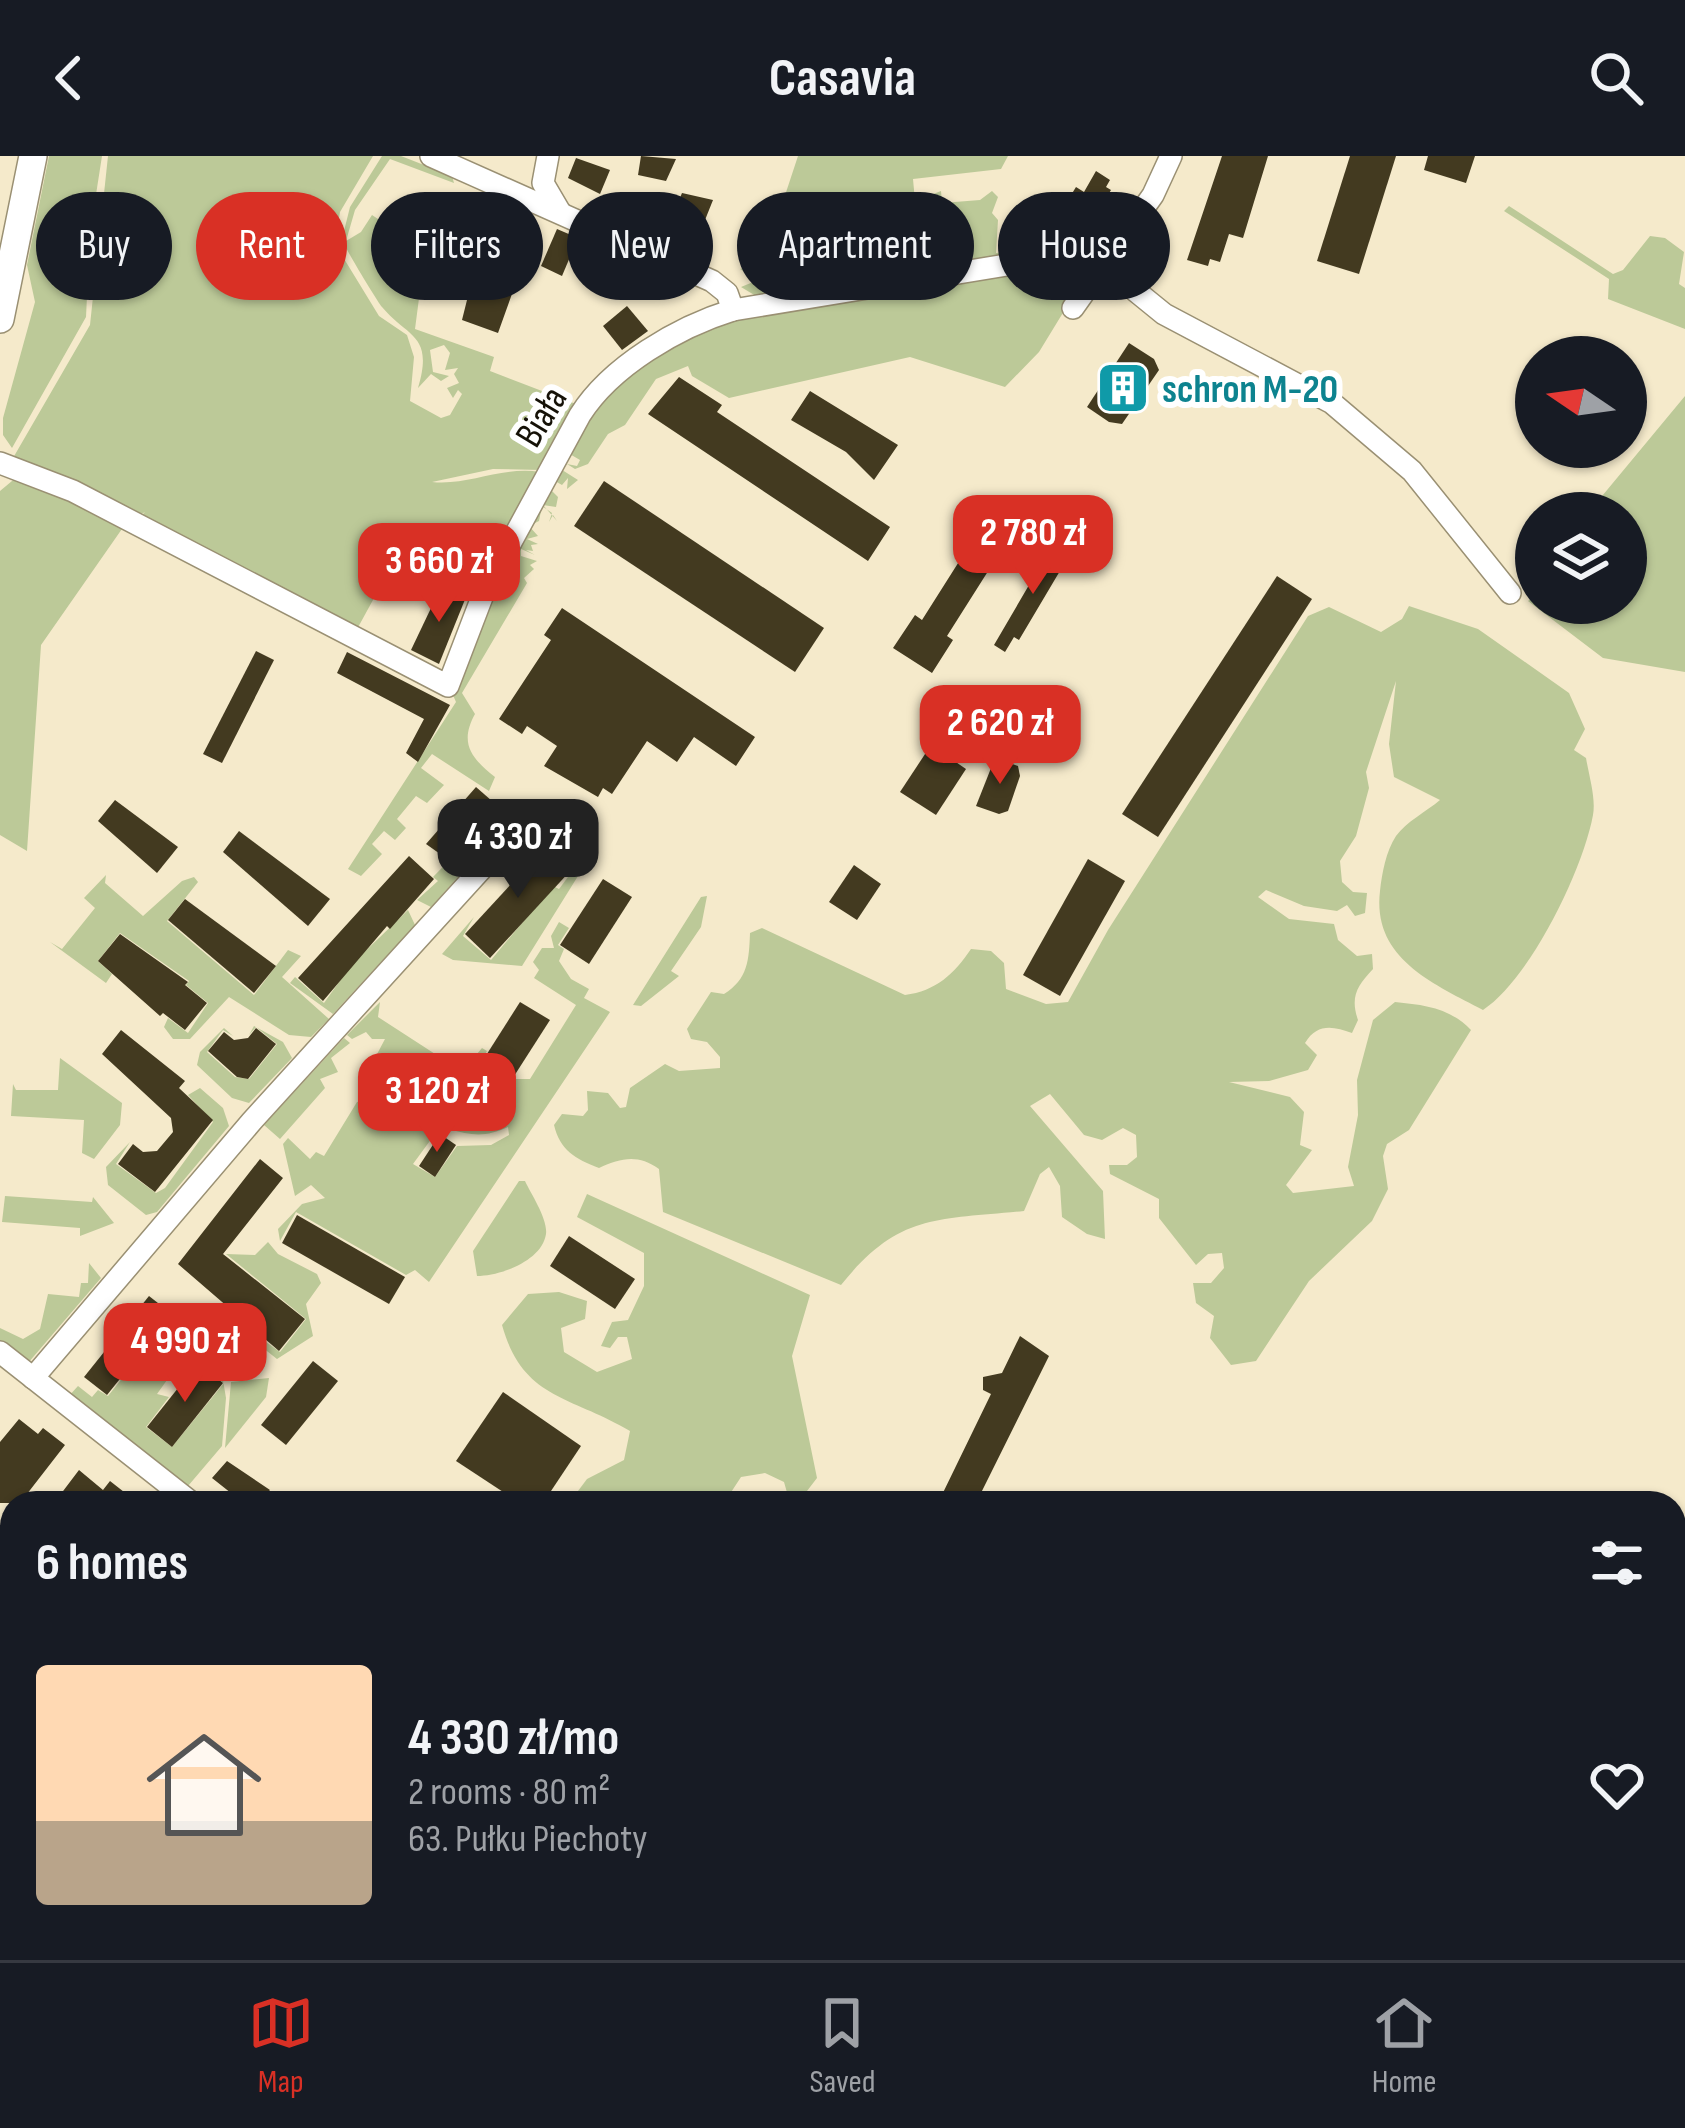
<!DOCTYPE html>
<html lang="en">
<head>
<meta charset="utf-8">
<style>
	body { margin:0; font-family:"Sofia Sans Condensed",sans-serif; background:#242831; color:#f1f3f6; height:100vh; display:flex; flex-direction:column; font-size:45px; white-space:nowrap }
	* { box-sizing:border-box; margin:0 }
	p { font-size:39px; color:#9ea1a6 }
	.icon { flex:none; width:66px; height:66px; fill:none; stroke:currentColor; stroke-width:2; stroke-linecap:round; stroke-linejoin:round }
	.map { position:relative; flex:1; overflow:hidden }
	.sheet { position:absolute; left:0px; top:1335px; width:1686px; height:471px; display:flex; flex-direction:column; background:#171b24; border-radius:36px 36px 0 0; box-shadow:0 3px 9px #0004 }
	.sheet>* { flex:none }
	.banner { position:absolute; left:36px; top:36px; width:1614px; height:108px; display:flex; gap:24px }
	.needle { width:78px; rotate:283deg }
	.buttons { position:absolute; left:1515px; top:180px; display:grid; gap:24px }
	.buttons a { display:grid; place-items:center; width:132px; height:132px; border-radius:50%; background:#171b24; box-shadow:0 3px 9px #0004; font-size:60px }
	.price { position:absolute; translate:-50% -102px; padding:0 27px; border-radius:24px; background:#d93025; color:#fff; font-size:39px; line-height:78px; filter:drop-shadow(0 3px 6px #0008) }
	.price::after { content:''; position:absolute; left:50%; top:72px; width:36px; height:27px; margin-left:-18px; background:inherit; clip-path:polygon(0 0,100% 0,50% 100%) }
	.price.selected { background:#222; color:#fff }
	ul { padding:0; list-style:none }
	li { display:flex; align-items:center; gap:36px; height:300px; padding:0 36px }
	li+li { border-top:3px solid #363941 }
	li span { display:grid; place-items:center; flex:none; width:336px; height:240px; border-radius:12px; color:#555 }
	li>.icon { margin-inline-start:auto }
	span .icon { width:144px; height:144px; fill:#fffc; stroke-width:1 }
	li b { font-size:51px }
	h2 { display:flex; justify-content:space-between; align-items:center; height:144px; padding:0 36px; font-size:51px }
	.tag { padding:0 42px; border-radius:54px; background:#171b24; box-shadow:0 3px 9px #0004; font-size:42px; line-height:108px }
	.tag.selected { background:#d93025; color:#fff }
	header { display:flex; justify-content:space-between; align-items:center; height:156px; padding:0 36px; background:#171b24; font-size:54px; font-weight:700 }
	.menu { display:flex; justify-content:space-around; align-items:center; height:168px; border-top:3px solid #363941; background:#171b24; font-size:33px; color:#9ea1a6 }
	.menu a { display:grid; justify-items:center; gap:6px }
	.menu .selected { color:#d93025 }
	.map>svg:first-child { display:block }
</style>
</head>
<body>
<header><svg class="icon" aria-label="back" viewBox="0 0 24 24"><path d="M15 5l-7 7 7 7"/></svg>Casavia<svg class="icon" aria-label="search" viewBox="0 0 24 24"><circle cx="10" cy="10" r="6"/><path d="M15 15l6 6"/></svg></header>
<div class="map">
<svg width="1685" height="1804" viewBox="0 0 1685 1804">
	<rect width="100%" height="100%" fill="#f5eacb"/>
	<g fill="#bcc998" fill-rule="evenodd">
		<path d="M49,0H102L90,77L86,161L12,292L3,279V262L35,146L27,109Z"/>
		<path d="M108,0H373L340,56L335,88L379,160L407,179L414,201L410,245L441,262L450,259L462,238L458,234L453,242L447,232L459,227L454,218L458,212L445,214L450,197L444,189L430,194L433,216L449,220L441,225L431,218L418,232C434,178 408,182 382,151C377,145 343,89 342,83L350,51L382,0H401L452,20L454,27L390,3L355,54L346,85L361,76L372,59L381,65L392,61L389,70L395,80L383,84V102L410,100L427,110L416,124L421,127L415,173L494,201L490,215L576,248L542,314L493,313L432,326C468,330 502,310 540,316L484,417L408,380L356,475L139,362L145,356L136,361L13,302L90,169Z"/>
		<path d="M798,0H1008L1001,13L913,23L915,45L941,35L942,47L980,44L992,35L998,41L992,57L998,64L996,97L1030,94L1035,82L1041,83L1039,95L942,112L919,100L900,98L904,106L928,114L756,140L741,131L758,124L740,113L764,103Z"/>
		<path d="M1509,50L1613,118L1623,114L1650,80L1665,82L1684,96L1679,128L1685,132V173L1608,143L1609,123L1504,55Z"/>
		<path d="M1071,110L1072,142L1039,196L1005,231L910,201L729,242L692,220L688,210L656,223L625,269L608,278L588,308L575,313L567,308L577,310L580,304L568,297L559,312L578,324L567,333L568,322L562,329L555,325L551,334L558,341L556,351L543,349L557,365L553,359L549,366L552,357L542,350L539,365L529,370L538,380L527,383L538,388L531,389L533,395L526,394L535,399L521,393V400L537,405L530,409L534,413L524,422L527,427L462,537L475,558C459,587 471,602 495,621L489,635L432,598L421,612L444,629L427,647L416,640L397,663L406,672L395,684L384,675L372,688L382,698L361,720L348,713L456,546L449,530L454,518L579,269L609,232L686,181L737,162Z"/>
		<path d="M1685,240V516L1603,502L1528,445L1536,439V447H1626V357H1588Z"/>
		<path d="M18,320L124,370L41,489L27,695L0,679V335Z"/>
		<path d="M1409,450L1478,473L1569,537L1585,573L1574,594L1586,602C1589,620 1596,642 1593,659C1583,714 1530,823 1483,854C1432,827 1372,802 1380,735C1382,717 1386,695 1396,680C1406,666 1427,655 1440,644L1394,621L1389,588L1396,525L1366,616L1369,632L1356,680L1340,705L1342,726L1353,736L1367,737L1365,757L1355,760L1347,749L1337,755L1304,750L1266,734L1258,741L1289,763L1334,768L1338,784L1357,800L1372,798L1373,813C1357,830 1350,841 1358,864L1352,877C1333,870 1317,867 1305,887L1317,899L1308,914L1269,925L1229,926L1290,941L1304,956L1300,989L1312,994L1286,1029L1293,1037L1354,1030L1348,1011L1358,959L1357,924L1373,864L1395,846C1425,849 1450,852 1471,874L1409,974L1387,988L1383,1000L1388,1033L1372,1065L1309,1125L1256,1205L1231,1209L1210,1182L1214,1160L1196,1147L1193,1127H1211L1224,1112L1222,1097L1208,1098L1196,1109L1159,1062V1043L1110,1018L1109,1009H1127L1137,1001L1136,979L1123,972L1102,984L1084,979L1050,938L1030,950L1103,1035L1105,1083L1087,1078L1062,1061L1060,1030L1049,1011L1040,1018L1024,1055C937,1064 899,1057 841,1129L663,1056L659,1013C638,998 621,1002 599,1012C575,1003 560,994 554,969L562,958L583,960L588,954L587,935L608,937L620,952L626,951L630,932L665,908L679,915L720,912V901L707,886L691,883L687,873L711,836L724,838C748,823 749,804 750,777L762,772L905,839C936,835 954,818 971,793L991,795L1004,807L1006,833L1046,848L1068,846L1108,774L1308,460L1329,451L1381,476L1402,463Z"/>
		<path d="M500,654L510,663L431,751L417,744L438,725L433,721L480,673L484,676Z"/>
		<path d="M545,685H549L578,711V720L522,810L453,804L442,798L474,761L463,780L491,804L553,730L559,733L574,713L548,686L531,698Z"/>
		<path d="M106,719L105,727L143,760L182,725L194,721L198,726L167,765L254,839L288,794L301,800L282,821L329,863L311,881L289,879L229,841L190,883H173L164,871L168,862L188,877L208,847L186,829L189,825L120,777L98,805L112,818L106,827L50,786L62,793L95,752L84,742Z"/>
		<path d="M707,740L701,771L671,815L679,820L641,850L633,849L701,741Z"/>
		<path d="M408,754L415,769L333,858L290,827L295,821L324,847L352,808Z"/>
		<path d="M559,766L569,772L558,789L564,793L559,805L571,823L589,833L584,842L610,856L429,1126L415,1114L406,1119L296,1056L280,1085L278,1073L302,1048L325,1042L311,1029L295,1040L283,988L288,982L310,1003L316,996L324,1000L357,946L374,942L378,933L366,919L385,883H372L366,876L352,883L347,879L380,846L378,861L449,907L457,897L471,905L482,892L487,895L477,913L506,933L514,923H530L576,849L534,822L539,814L533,806L542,792H554L551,780ZM508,971L509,979L491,989L457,990L435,1021L413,1008L432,982L449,973C472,980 487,981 508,971Z"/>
		<path d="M254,870L283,886L292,902L249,947L232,942L197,909L200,896L224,872L233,880L223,874L207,896L235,921L249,923L277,888L256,871L249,879Z"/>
		<path d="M344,882L350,887L331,902L338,916L320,923L325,932L280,983L264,969Z"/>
		<path d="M60,902L122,947L120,969L94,1003L82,997L84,964L11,960L13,928L16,934H58Z"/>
		<path d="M200,932L223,952L229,970L157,1056L146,1059L108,1029L106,1011L130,986L116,1008L156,1037L165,1032L213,966L188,939Z"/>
		<path d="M519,1025H525C531,1038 548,1063 546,1078C542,1105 500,1120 477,1120L473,1095Z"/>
		<path d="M587,1038L810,1139L792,1200L817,1322L807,1335L814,1347H790L784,1326L765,1317L741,1321L724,1347H569L587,1323L624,1304L630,1275C570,1239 523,1244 502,1169L528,1138L559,1136L587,1145L585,1163L561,1172L564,1196L597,1216L632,1203L627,1181H618L610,1192L601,1190L612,1166L628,1164L644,1130V1097L577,1061Z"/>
		<path d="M5,1040L92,1046L93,1041L114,1067L80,1080V1072L2,1066Z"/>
		<path d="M268,1086L278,1098L317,1118L321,1127L306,1148L313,1180L277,1203L258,1188L262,1183L280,1196L306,1163L226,1098L255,1099Z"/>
		<path d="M89,1107L101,1122L28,1207L0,1187V1172L23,1183L40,1173L48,1138L79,1141L81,1127H88Z"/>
		<path d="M174,1157L192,1189L157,1238L169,1241L146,1271L172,1291L224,1227L188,1202L194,1194L222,1218L226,1242L222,1290L188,1330L68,1241L78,1230L92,1241L98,1234L108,1240Z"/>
		<path d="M269,1222L266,1241L225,1292L231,1226Z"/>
		<path d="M106,1794H340L333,1804H109Z"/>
		<path d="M673,1794H882L871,1804H677Z"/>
	</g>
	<g fill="#433a20">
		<path d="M641,0L676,3L666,25L638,19Z"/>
		<path d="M1222,0H1268L1243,82L1229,78L1220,106L1210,103L1208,110L1187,104Z"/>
		<path d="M1350,0H1396L1359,118L1317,105Z"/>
		<path d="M1428,0H1475L1466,27L1424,14Z"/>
		<path d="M576,2L610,14L600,38L568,22Z"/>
		<path d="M1096,15L1110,24L1106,31L1111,34L1082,82L1064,84L1057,80L1076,49L1068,44L1076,31L1084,36Z"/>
		<path d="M682,37L713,44L703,69L674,56Z"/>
		<path d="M557,73L578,82L562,120L541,110Z"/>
		<path d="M514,91L527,96L498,177L462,164L469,136L494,143Z"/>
		<path d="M436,92L450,98L431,142L417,136L421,127L416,125Z"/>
		<path d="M627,150L648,175L622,194L603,170Z"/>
		<path d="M1129,187L1154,203L1159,214L1122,268L1109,266L1087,251Z"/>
		<path d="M679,221L722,249L717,256L890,371L868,405L648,258Z"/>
		<path d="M810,235L898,289L874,324L846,296L791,264Z"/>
		<path d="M604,325L824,472L795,516L574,370Z"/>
		<path d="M979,374L1004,390L947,480L953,484L932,517L893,492L915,459L922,464Z"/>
		<path d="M1053,388L1070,398L1019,484L1014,481L1005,496L994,489Z"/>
		<path d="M1277,420L1312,443L1158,681L1122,658Z"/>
		<path d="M442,429L466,441L439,508L411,494Z"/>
		<path d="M562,452L755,581L736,610L694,581L677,606L647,585L612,638L603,632L598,641L544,610L557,590L527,570L522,578L499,563L551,484L544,479Z"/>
		<path d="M256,495L274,504L222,607L203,598Z"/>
		<path d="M347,496L450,549L418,606L406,597L424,563L337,517Z"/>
		<path d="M931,589L966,613L936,659L900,636Z"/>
		<path d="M995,602L1018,610L1020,620L1008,655L999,658L976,650Z"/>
		<path d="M476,631L500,652L450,705L426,688Z"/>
		<path d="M115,644L178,691L157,717L98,665Z"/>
		<path d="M239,675L330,743L308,770L223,696Z"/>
		<path d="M547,689L572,713L490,802L465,778Z"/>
		<path d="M409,700L434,723L390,773L387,770L323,845L298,822Z"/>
		<path d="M1088,703L1125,725L1060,840L1023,819Z"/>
		<path d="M854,709L881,728L857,764L829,746Z"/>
		<path d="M603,723L632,741L589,808L560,789Z"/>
		<path d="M185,743L276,810L254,837L168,764Z"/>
		<path d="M120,778L188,826L185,829L207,847L185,874L163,857L160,860L98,805Z"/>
		<path d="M520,846L550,864L507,931L478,912Z"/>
		<path d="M256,872L276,888L248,923L237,921L208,895L224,876L234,884L248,882Z"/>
		<path d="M121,874L185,925L179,932L213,964L155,1036L118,1008L133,988L143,996L157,995L173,976L171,962L102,898Z"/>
		<path d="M440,978L456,989L435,1021L419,1010Z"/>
		<path d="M260,1003L283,1022L223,1098L305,1163L279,1195L178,1108Z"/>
		<path d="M297,1059L405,1121L389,1148L282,1087Z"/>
		<path d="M569,1080L635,1123L615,1153L550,1110Z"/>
		<path d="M149,1140L172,1158L107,1239L84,1221Z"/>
		<path d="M1020,1180L1049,1200L976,1347H938L991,1238L983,1234V1221L1002,1217Z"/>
		<path d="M313,1205L338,1225L286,1289L261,1269Z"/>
		<path d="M198,1207L223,1227L172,1291L147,1271Z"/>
		<path d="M503,1236L581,1290L543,1347H520L456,1305Z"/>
		<path d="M19,1263L38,1278L43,1272L65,1289L20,1347H0V1286Z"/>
		<path d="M227,1305L270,1334L259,1347H231L236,1341L212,1322Z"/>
		<path d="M79,1314L103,1334L110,1325L138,1347H54Z"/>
	</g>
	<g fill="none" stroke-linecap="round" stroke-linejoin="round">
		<g stroke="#9a9073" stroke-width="24">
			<g id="minor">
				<path d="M431,0L712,125L727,137L733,154"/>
				<path d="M548,0L543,27L560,56"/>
				<path d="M1110,98L1132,132L1164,158L1332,247L1412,315L1510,437"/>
				<path d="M1073,152L1153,39L1171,0"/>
				<path d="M0,307L73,335L448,530L484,436L580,259C611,210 678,171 733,154L1079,97L1110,98"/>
				<path d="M0,1196L192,1347"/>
				<path d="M33,1222L252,965L526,664"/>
			</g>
		</g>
		<g stroke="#9a9073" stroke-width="30">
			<g id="secondary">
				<path d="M0,163L33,0"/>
				<path d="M0,1660L12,1676"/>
				<path d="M86,1794L91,1804"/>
			</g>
		</g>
		<use href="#minor" stroke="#fff" stroke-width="21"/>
		<use href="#secondary" stroke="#fff" stroke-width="27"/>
	</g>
	<defs>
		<g id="building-square" transform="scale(2.7)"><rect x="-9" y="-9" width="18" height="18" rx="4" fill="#0f9aa8" stroke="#fff"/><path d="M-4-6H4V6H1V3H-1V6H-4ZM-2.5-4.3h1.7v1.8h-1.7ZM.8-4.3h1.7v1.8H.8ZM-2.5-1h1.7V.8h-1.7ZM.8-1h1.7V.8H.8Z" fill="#fff"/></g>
	</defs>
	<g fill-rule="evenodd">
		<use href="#building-square" x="1123" y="232"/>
	</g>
	<g text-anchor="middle" stroke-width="12" stroke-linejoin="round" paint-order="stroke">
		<g font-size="39" font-weight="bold" fill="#0d838f" stroke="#fff" text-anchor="start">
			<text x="1162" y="246">schron M-20</text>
		</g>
		<g font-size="39" fill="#151107" stroke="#fff">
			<text transform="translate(540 260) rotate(-59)" y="14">Biała</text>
		</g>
	</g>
</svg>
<div class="buttons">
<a><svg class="needle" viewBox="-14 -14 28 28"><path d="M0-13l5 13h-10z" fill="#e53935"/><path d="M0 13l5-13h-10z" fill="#9ea1a6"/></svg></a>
<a><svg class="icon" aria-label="layers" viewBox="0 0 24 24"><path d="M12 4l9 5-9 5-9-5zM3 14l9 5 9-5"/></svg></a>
</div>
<b class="price" style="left:1033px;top:441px">2 780 zł</b>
<b class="price" style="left:439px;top:469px">3 660 zł</b>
<b class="price" style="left:1000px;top:631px">2 620 zł</b>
<b class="price selected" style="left:518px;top:745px">4 330 zł</b>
<b class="price" style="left:437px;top:999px">3 120 zł</b>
<b class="price" style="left:185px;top:1249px">4 990 zł</b>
<div class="banner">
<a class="tag">Buy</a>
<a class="tag selected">Rent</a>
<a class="tag">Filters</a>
<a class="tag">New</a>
<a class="tag">Apartment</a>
<a class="tag">House</a>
</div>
<section class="sheet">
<h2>6 homes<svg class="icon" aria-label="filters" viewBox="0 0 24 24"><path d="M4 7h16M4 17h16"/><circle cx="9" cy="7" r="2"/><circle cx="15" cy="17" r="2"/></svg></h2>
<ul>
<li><span style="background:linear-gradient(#ffd9b3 65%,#b9a48a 0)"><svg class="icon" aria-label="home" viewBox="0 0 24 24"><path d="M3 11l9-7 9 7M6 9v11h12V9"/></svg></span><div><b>4 330 zł/mo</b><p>2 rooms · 80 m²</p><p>63. Pułku Piechoty</p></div><svg class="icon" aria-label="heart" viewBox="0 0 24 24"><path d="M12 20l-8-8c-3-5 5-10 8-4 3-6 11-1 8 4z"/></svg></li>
</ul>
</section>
</div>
<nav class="menu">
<a class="selected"><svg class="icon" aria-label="map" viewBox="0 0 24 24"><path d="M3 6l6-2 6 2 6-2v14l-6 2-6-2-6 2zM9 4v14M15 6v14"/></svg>Map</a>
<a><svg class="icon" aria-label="saved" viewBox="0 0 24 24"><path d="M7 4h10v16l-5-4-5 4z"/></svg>Saved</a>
<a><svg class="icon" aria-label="home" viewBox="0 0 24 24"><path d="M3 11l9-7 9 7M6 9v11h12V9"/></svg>Home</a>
</nav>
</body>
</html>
